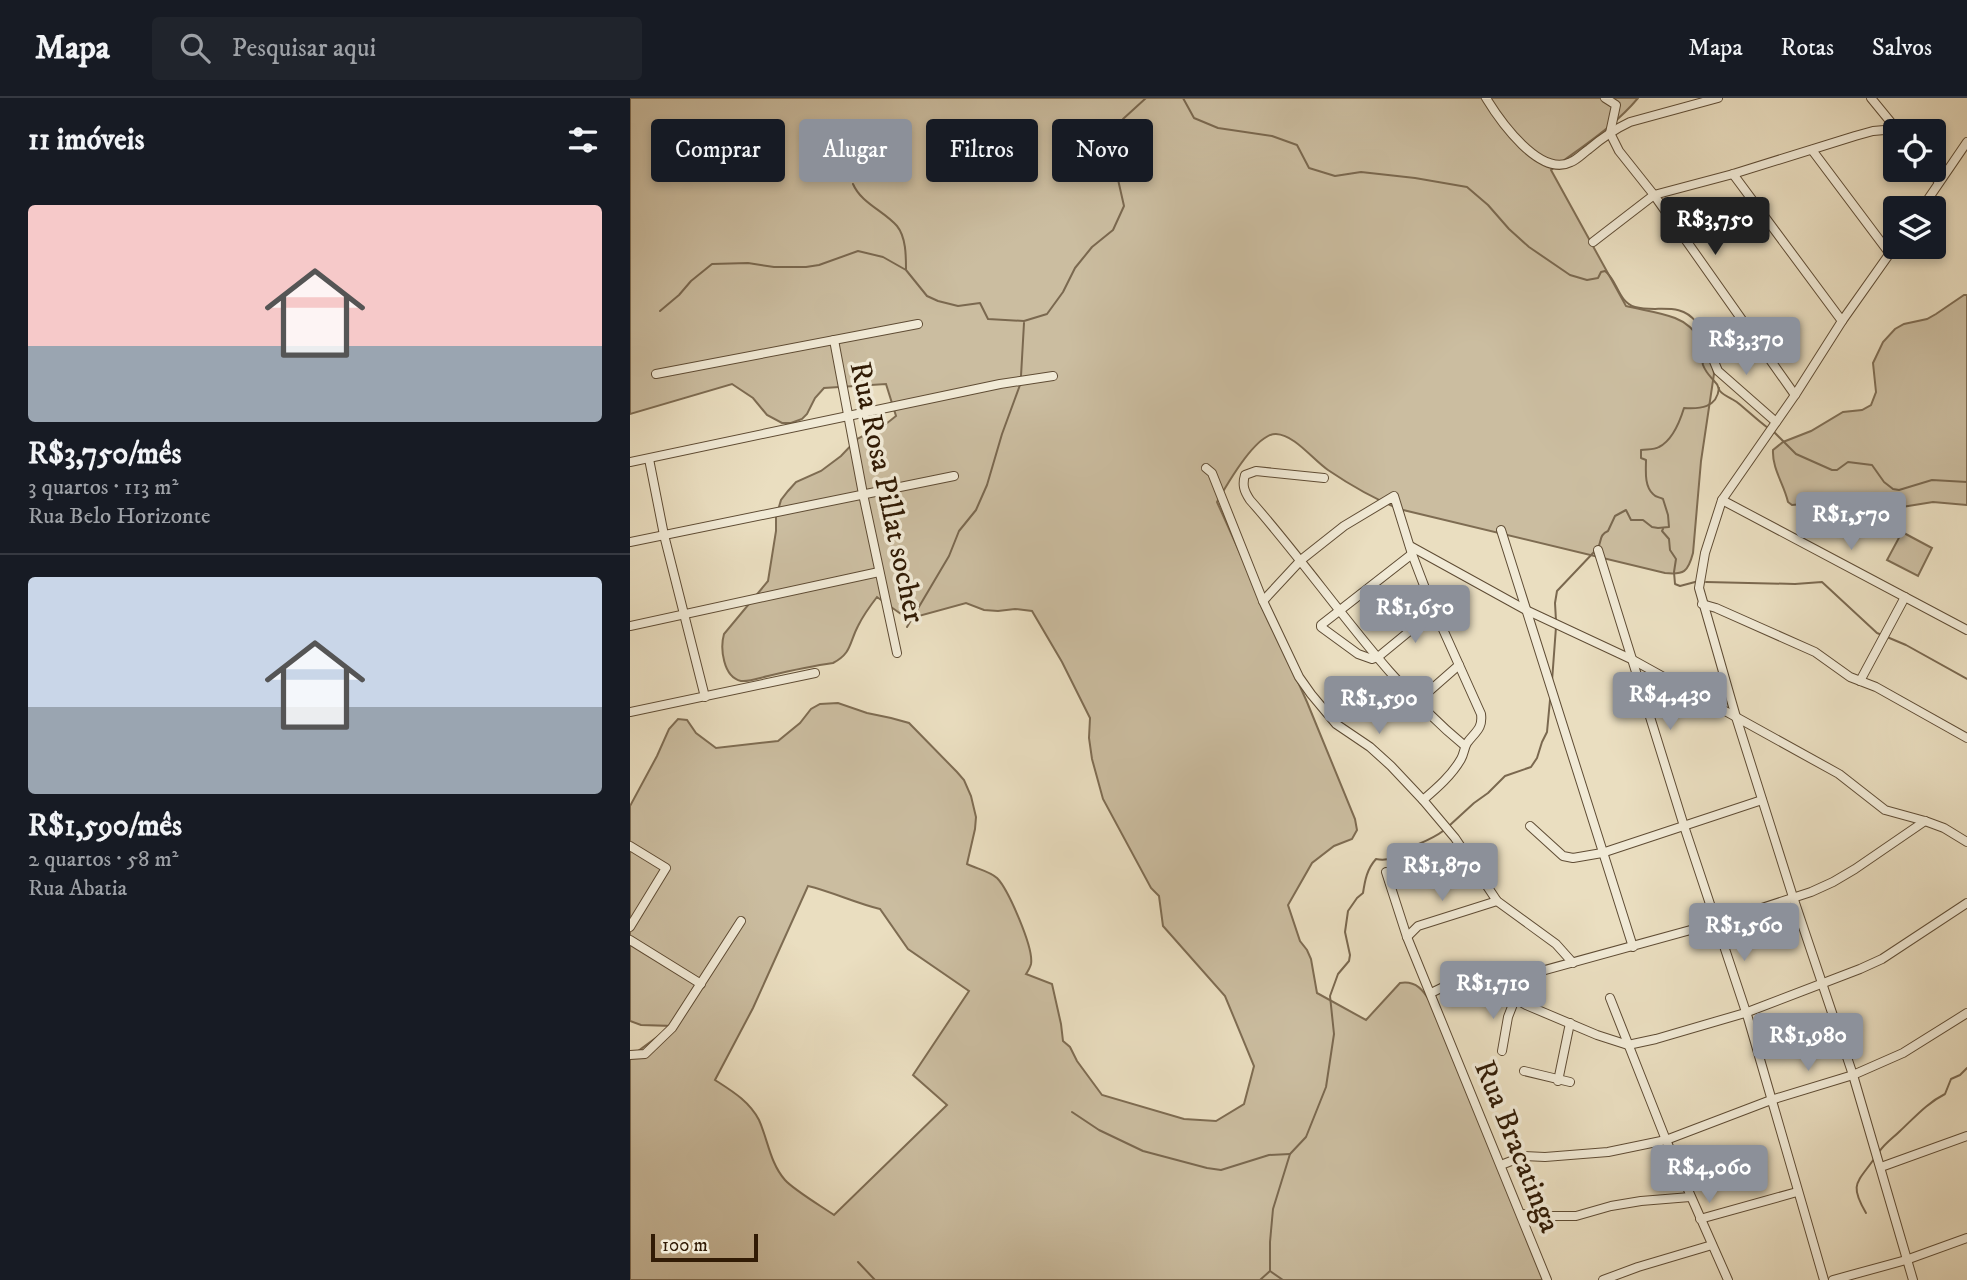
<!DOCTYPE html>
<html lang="pt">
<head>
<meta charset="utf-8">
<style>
	body { margin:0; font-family:"IM FELL DW Pica",serif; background:#20242c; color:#f1f3f6; height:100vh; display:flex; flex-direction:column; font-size:26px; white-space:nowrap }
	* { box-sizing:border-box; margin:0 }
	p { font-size:23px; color:#9ea1a6 }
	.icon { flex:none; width:38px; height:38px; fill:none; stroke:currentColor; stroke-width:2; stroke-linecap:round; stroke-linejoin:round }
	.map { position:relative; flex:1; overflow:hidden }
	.sheet { display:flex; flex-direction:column; background:#171b24; width:630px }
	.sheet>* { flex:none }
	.top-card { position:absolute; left:21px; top:21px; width:665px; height:63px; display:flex; gap:14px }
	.fabs { position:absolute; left:1253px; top:21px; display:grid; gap:14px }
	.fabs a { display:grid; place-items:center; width:63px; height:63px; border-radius:7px; background:#171b24; box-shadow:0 4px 10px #0003; font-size:35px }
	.scale { position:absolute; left:21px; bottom:18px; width:107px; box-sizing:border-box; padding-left:7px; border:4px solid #311b05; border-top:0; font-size:19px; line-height:24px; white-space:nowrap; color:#311b05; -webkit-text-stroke:5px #f1ead6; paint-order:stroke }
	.price { position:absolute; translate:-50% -60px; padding:0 16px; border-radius:7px; background:#8c9099; color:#fff; font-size:23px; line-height:46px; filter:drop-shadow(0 2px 4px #0008) }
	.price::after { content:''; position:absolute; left:50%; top:42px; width:21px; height:16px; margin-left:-10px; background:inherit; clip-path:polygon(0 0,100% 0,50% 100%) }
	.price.on { background:#222; color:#fff }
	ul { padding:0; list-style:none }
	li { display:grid; align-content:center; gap:14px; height:371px; padding:0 28px }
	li+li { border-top:2px solid #363941 }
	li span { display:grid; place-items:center; height:217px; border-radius:7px; color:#555 }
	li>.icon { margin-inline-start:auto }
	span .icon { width:126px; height:126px; fill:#fffc; stroke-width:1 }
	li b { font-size:30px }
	h2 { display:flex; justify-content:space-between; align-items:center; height:84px; padding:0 28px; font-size:30px }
	.chip { padding:0 24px; border-radius:7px; background:#171b24; box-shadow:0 4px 10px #0003; font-size:24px; line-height:63px }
	.chip.on { background:#8c9099; color:#fff }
	header { display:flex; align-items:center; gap:42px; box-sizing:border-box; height:98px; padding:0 35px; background:#171b24; border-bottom:2px solid #363941 }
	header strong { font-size:33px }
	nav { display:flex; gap:38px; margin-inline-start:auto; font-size:24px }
	.search { width:490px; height:63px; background:#20242c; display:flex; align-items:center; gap:18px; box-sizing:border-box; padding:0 24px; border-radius:7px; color:#9ea1a6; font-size:26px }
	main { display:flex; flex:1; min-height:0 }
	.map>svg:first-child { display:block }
</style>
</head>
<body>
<header>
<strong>Mapa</strong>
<div class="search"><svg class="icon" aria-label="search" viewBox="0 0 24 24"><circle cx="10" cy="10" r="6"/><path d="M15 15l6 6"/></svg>Pesquisar aqui</div>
<nav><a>Mapa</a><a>Rotas</a><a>Salvos</a></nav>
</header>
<main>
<section class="sheet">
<h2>11 imóveis<svg class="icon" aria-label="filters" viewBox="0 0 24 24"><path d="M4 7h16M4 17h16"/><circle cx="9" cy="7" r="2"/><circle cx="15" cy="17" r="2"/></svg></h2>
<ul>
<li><span style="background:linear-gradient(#f6c9c9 65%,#9aa5b1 0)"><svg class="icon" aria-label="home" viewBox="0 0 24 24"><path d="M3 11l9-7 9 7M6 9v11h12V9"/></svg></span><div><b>R$3,750/mês</b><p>3 quartos · 113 m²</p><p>Rua Belo Horizonte</p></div></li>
<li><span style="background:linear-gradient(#c9d6e8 60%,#9aa5b1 0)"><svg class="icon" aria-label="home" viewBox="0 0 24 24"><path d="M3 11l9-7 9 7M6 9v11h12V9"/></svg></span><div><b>R$1,590/mês</b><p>2 quartos · 58 m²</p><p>Rua Abatia</p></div></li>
</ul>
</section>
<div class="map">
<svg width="1337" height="1182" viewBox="0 0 1337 1182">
	<rect width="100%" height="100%" fill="#eadec0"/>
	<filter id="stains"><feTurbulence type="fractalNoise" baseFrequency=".00286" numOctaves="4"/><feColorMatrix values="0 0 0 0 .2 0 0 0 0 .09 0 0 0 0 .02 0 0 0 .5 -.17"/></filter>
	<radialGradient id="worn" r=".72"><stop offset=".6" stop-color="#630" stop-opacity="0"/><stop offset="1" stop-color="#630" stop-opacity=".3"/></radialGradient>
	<g fill="#cbbda0" stroke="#7e6c52" stroke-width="2" fill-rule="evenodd">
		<path d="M0,0H1008C984,29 951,49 921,72L996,208C1012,212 1030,214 1045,220C1066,228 1083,255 1084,276L1071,363L1063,455C1058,474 1054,477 1035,475L769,411C745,401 720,387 698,372C682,361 665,337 646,336C626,335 596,388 587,404L677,604L725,721L727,732L722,741L704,748L682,765L658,807L670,843L677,852L681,861L687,895L736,922L770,885C786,882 794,893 801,905L915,1182H0V959L42,928L11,927L0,923V708L27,658L39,631L48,621L57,622L66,635L86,650L148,643L170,625L181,611L190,606L208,605L237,615L261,620L279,625L327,674L334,682L341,698L346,719L345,731L337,766C347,771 359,773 367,780C378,791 404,850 401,866C400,870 398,873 396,876L422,886L431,926L433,943L440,949L447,963L472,997L554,1021L586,1023L614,1006L624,968L595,898L533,828L529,798L521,790L473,701L462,661L459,640L460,620L432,564L402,513L385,511L368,513L354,512L336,505L278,521L247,499C240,508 233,518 228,528C219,545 222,555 203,565C181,568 159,573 138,578C129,580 120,584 111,583C93,579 90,550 94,536L138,483L146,433V419L151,402L158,393L166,384L191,373L211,358L227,341L256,326L266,318L256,286L194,290L185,300L177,316L172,321L161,325H152L137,317L123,300L102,286L0,316ZM178,788C203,794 225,805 250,811L278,851L339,893L283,977L317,1007L204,1117C191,1108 164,1092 155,1082C140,1065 138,1042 129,1022C119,1003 102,993 85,982L123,910Z"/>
		<path d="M1334,197H1337V407L1303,404L1272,409L1243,418L1225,410L1210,408L1189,410L1174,406L1162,407L1158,404C1154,386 1142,371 1143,352L1153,344L1181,333L1213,314L1232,312L1241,307L1246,294L1243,265L1253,244L1265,231L1274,226L1297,221L1306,216Z"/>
		<path d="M1272,434L1302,450L1288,478L1257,462Z"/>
	</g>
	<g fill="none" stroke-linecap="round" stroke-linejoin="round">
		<g stroke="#7a684f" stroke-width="2">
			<path d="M553,0L564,20L588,30L642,38L667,47L679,70L705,78L731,74L785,80L837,89L858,107L879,131L899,149L940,177L957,182L968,180L971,174L975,173C988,183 988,204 1005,209C1027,215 1050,203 1066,224C1075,236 1070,253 1073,267C1076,275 1080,278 1085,284C1090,289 1086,287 1090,293C1094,298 1103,301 1108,305C1118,313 1127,322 1138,330"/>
			<path d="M223,86C231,105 254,113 267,128C276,139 276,158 276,171"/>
			<path d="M30,213L49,197L61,183L82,166L118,165L144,169H176L189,167L228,153L253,159L276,172L297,198L308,203L328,208L350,205L358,221L394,223L417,216L433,194L445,170L462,149L483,132L494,108L482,55L493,21L516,0"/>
			<path d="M391,278L394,225"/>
			<path d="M1142,332L1166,356L1202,372H1207L1218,364L1242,367L1254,384L1263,391L1269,392L1302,382L1337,384"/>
			<path d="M1033,431L1032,433L1039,441L1040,452L1046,461L1044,474L1045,486L1050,488L1065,484"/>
			<path d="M968,450C972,442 969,437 978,433L985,418L996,412L1001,422H1013L1022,429L1028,430L1039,429L1038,417L1033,401C1029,399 1025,399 1023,396C1014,388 1016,372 1016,362L1011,360V352C1017,351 1024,352 1029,349C1043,342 1050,323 1054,310C1070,311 1087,310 1089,290"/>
			<path d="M1076,484L1165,486L1192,484L1247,535L1252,537"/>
			<path d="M926,523L925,505L927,493L964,454"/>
			<path d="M277,529L319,458L329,433L346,412L357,387L372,336L390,287"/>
			<path d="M1257,539L1276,547L1337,581"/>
			<path d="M922,583L926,529"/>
			<path d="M820,727L844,705L858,695L875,678L901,669L907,660L912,644L917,634L920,602"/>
			<path d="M442,1014L469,1032L513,1053L577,1070L591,1072L639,1057L660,1056"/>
			<path d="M1249,1054C1255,1045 1263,1040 1270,1033C1285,1019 1297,1005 1315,996L1321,981L1330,977L1337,970"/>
			<path d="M1236,1115C1219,1086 1227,1085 1244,1061"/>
			<path d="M228,1164L245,1182"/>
			<path d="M640,1173L653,1182"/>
			<path d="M630,1182L640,1173V1144L643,1111L660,1056L676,1039L696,989L704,936L700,898L708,876L719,863L720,857L715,834L718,813L727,800L733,795C735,782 737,771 746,761C762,764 769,756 782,749C793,744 804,740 813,733"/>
		</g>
		<g stroke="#5f4c34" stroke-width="10">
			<g id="minor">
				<path d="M856,0C870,23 910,80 941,64C948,61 953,55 959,51C972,40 985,31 1000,24L1088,0"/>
				<path d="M975,0L986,7L980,35"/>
				<path d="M1241,0L1268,33"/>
				<path d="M980,35L989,53L1024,97L1165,297"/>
				<path d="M1182,52L1260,156"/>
				<path d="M1299,72L1309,84"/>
				<path d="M1103,76L1212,223"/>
				<path d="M1292,110L1337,44"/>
				<path d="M963,144L1024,97L1103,76L1225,38L1243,33L1266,31"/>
				<path d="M1265,148L1212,223L1165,297L1092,402L1075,455L1069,490L1106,619L1163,799L1223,977L1283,1182"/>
				<path d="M204,242L233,396L267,555"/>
				<path d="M1075,242L1088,273L1146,324"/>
				<path d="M26,276L288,226"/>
				<path d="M19,361L34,437L75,599"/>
				<path d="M0,364L370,286L423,278"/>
				<path d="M576,370L582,375L633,503L669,579L681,596L706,626L740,649L761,668L793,702L825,740L867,803L926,846L943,865"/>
				<path d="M694,380L626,373L615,377C612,387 614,393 620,402C692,483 750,578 835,648"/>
				<path d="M1092,402L1337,532"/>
				<path d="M871,432L1003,849"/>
				<path d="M0,444L324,378"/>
				<path d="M780,448L896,512L1003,562L1209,676L1255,712L1295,723L1314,730L1337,744"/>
				<path d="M968,452L1054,728L1118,920L1194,1182"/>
				<path d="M782,456L691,527V529L728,556L742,561L748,559L804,513"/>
				<path d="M633,503L671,462L714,428L764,398L782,456L798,498L851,616C853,631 845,634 837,645C834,650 834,656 831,661C822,677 807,690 793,702"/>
				<path d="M1072,506L1086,510L1185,554L1220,579L1246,589L1337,640"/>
				<path d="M0,528L249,474"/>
				<path d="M1230,583L1275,499"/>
				<path d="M788,603L829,567"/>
				<path d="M0,614L185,575"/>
				<path d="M900,728L933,758L943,760L972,755L1132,702"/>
				<path d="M0,748L36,770L0,829"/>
				<path d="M756,774L777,839L917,1182"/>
				<path d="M777,839L788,828L867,803"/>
				<path d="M0,842L71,886"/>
				<path d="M868,887L875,883L1086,825L1181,794L1203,784L1225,771L1295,723"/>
				<path d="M801,895L842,875L853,878L868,887L873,894L896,907L967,937L998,947L1026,941L1115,915L1230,871L1252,861L1337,805"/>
				<path d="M980,900L1036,1042L1098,1182"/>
				<path d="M872,953L878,919L885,901"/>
				<path d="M0,957L15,956L42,930L111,823"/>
				<path d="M894,973L940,984"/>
				<path d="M928,983L940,925"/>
				<path d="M871,1067L894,1058L915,1059L978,1054L1036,1042L1141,1002L1223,977L1273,955L1337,915"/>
				<path d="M1251,1069L1337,1038"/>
				<path d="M891,1116L920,1118H946L981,1108L1011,1103L1060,1099"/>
				<path d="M1070,1121L1167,1094"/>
				<path d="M973,1182L1008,1169L1082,1147"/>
				<path d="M1203,1182L1276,1162L1337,1140"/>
			</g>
		</g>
		<use href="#minor" stroke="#f1ead6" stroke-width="8"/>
	</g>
	<g text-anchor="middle" stroke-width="7" stroke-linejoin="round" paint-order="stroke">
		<g font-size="30" fill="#311b05" stroke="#f1ead6">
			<text transform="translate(258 394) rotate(78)" y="10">Rua Rosa Pillat socher</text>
			<text transform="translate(888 1048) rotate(68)" y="10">Rua Bracatinga</text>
		</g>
	</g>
	<rect width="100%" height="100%" filter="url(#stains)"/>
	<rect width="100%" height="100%" fill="url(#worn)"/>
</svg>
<div class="fabs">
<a><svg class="icon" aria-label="locate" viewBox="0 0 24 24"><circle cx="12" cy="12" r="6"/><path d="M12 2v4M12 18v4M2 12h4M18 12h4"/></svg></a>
<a><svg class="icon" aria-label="layers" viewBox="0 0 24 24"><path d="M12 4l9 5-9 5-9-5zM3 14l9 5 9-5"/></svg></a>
</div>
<div class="scale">100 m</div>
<b class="price on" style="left:1085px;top:159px">R$3,750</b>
<b class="price" style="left:1116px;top:279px">R$3,370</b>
<b class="price" style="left:1221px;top:454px">R$1,570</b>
<b class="price" style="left:785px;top:547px">R$1,650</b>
<b class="price" style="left:1040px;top:634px">R$4,430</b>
<b class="price" style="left:749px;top:638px">R$1,590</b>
<b class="price" style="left:812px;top:805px">R$1,870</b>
<b class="price" style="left:1114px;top:865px">R$1,560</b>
<b class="price" style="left:863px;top:923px">R$1,710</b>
<b class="price" style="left:1178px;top:975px">R$1,980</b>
<b class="price" style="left:1079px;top:1107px">R$4,060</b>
<div class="top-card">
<a class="chip">Comprar</a>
<a class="chip on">Alugar</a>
<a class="chip">Filtros</a>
<a class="chip">Novo</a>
</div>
</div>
</main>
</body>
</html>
